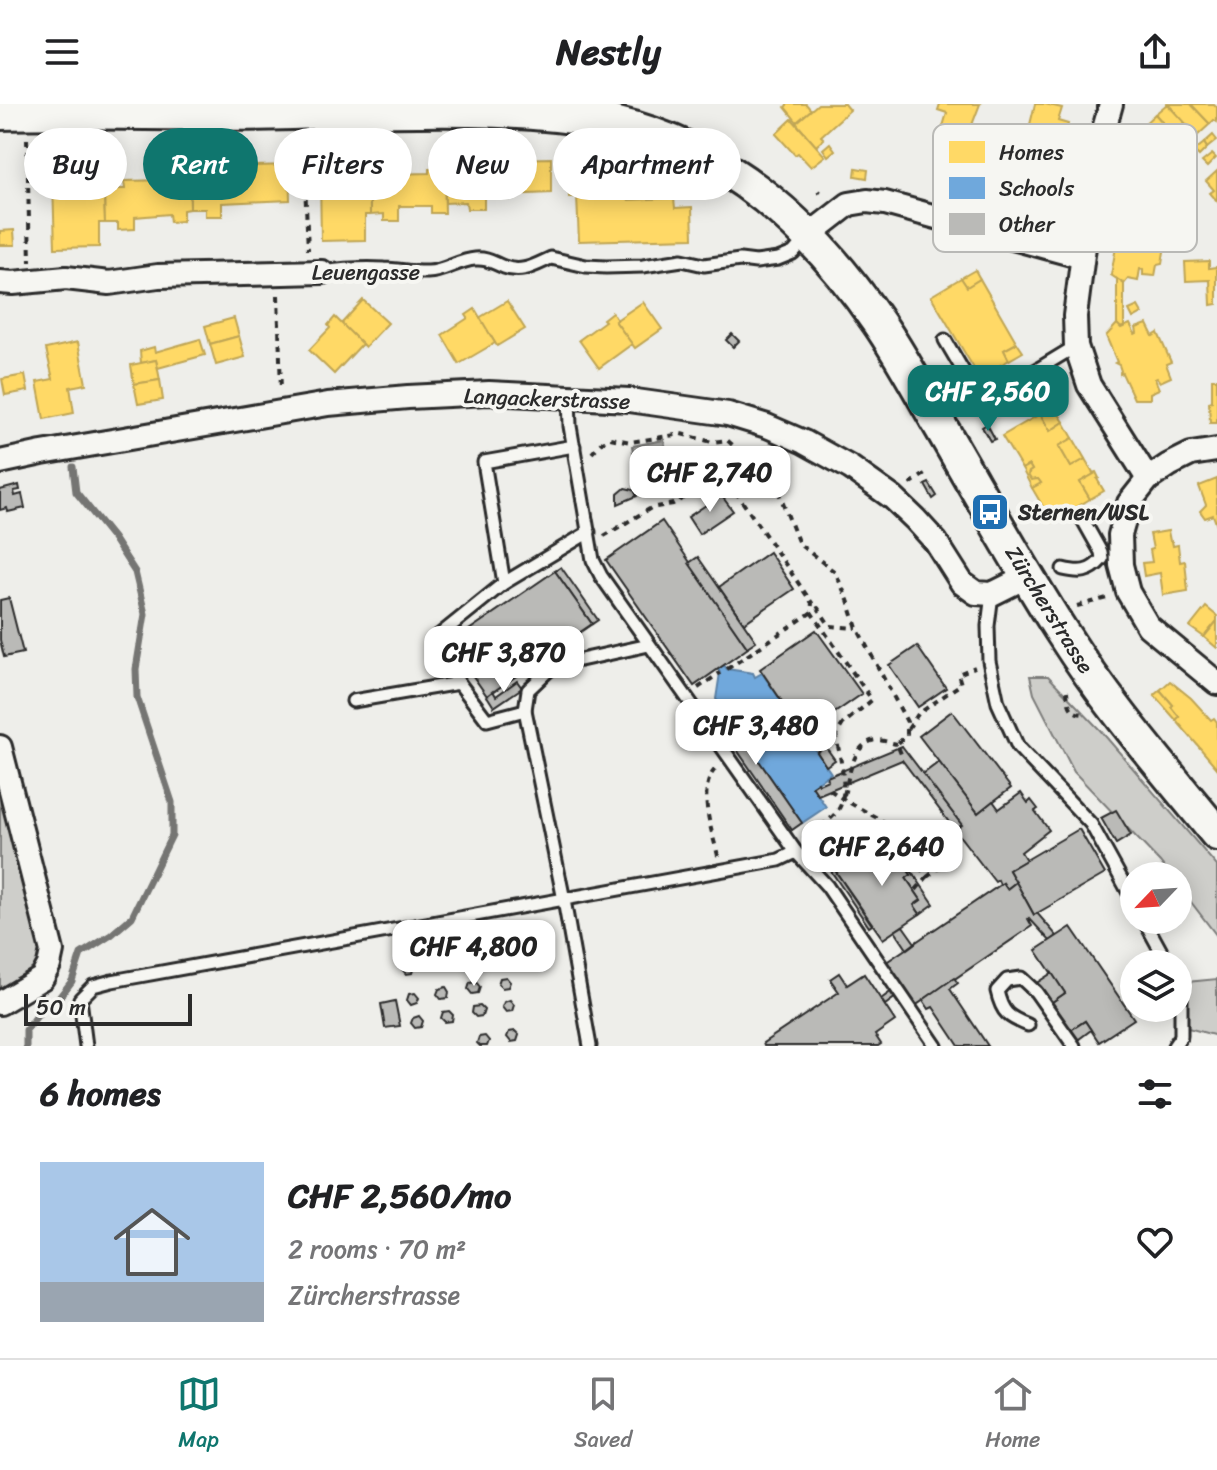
<!DOCTYPE html>
<html lang="en">
<head>
<meta charset="utf-8">
<style>
	body { margin:0; font-family:Sriracha,sans-serif; background:#f6f6f6; color:#202124; height:100vh; display:flex; flex-direction:column; font-size:30px; white-space:nowrap }
	* { box-sizing:border-box; margin:0 }
	p { font-size:26px; color:#757577 }
	.icon { flex:none; width:44px; height:44px; fill:none; stroke:currentColor; stroke-width:2; stroke-linecap:round; stroke-linejoin:round }
	.map { position:relative; height:942px; overflow:hidden }
	.drawer { display:flex; flex-direction:column; background:#fff; flex:1 }
	.drawer>* { flex:none }
	.guide { position:absolute; left:24px; top:24px; width:800px; height:72px; display:flex; gap:16px }
	.needle { width:52px; rotate:245deg }
	.tools { position:absolute; left:1120px; top:758px; display:grid; gap:16px }
	.tools a { display:grid; place-items:center; width:72px; height:72px; border-radius:50%; background:#fff; box-shadow:0 4px 20px #0003; font-size:40px }
	.scale { position:absolute; left:24px; bottom:20px; width:168px; box-sizing:border-box; padding-left:8px; border:4px solid #2b2b2b; border-top:0; font-size:22px; line-height:28px; white-space:nowrap; color:#2b2b2b; -webkit-text-stroke:6px #f6f6f2; paint-order:stroke }
	.price { position:absolute; translate:-50% -68px; padding:0 18px; border-radius:16px; background:#fff; color:#222; font-size:26px; line-height:52px; filter:drop-shadow(0 2px 4px #0008) }
	.price::after { content:''; position:absolute; left:50%; top:48px; width:24px; height:18px; margin-left:-12px; background:inherit; clip-path:polygon(0 0,100% 0,50% 100%) }
	.price.current { background:#0f766e; color:#fff }
	ul { padding:0; list-style:none }
	li { display:flex; align-items:center; gap:24px; height:200px; padding:0 40px }
	li span { display:grid; place-items:center; flex:none; width:224px; height:160px; border-radius:0px; color:#555 }
	li>.icon { margin-inline-start:auto }
	span .icon { width:96px; height:96px; fill:#fffc; stroke-width:1 }
	li b { font-size:34px }
	h2 { display:flex; justify-content:space-between; align-items:center; height:96px; padding:0 40px; font-size:34px }
	.pill { padding:0 28px; border-radius:36px; background:#fff; box-shadow:0 4px 20px #0003; font-size:28px; line-height:72px }
	.pill.current { background:#0f766e; color:#fff }
	header { display:flex; justify-content:space-between; align-items:center; height:104px; padding:0 40px; background:#fff; font-size:36px; font-weight:700 }
	.dock { display:flex; justify-content:space-around; align-items:center; height:112px; border-top:2px solid #e0e0e0; background:#fff; font-size:22px; color:#757577 }
	.dock a { display:grid; justify-items:center; gap:4px }
	.dock .current { color:#0f766e }
	.map>svg:first-child { display:block }
</style>
</head>
<body>
<header><svg class="icon" aria-label="menu" viewBox="0 0 24 24"><path d="M4 6h16M4 12h16M4 18h16"/></svg>Nestly<svg class="icon" aria-label="share" viewBox="0 0 24 24"><path d="M12 15V3M7 8l5-5 5 5M5 13v7h14v-7"/></svg></header>
<div class="map">
<svg width="1217" height="942" viewBox="0 0 1217 942">
	<rect width="100%" height="100%" fill="#eeeeea"/>
	<filter id="ink" filterUnits="userSpaceOnUse"><feTurbulence type="fractalNoise" baseFrequency=".0125" numOctaves="2"/><feDisplacementMap in="SourceGraphic" scale="16" xChannelSelector="R" yChannelSelector="G"/><feConvolveMatrix kernelMatrix="1 2 1 2 8 2 1 2 1" color-interpolation-filters="sRGB"/></filter>
	<g filter="url(#ink)">
		<g fill="#cececa" stroke="#7c7c7a" stroke-width="2">
			<path d="M1030,572H1048L1100,626L1217,762V832L1178,781V772H1171L1160,758L1074,668L1034,590Z"/>
			<path d="M0,667L46,850L38,869L0,892Z"/>
			<path d="M1217,875V932L1188,924L1187,878Z"/>
		</g>
		<path fill="#a6a6a3" stroke="#757573" stroke-width="2" d="M664,336L672,377L639,383L632,342Z"/>
		<g fill="#ffd966" stroke="#bfa554" stroke-width="2">
			<path d="M788,0H806L811,6L797,18L785,3Z"/>
			<path d="M818,0H845L850,6L821,32L824,35L816,42L796,19Z"/>
			<path d="M940,0H980L972,21L976,24L970,39L941,29L947,9L938,6Z"/>
			<path d="M1035,0H1045L1062,4L1058,17L1068,20L1054,79L1045,77L1042,93L1005,84L1016,39L1025,41Z"/>
			<path d="M1167,0L1197,32L1184,43L1155,10Z"/>
			<path d="M1168,0H1191L1210,20L1197,32Z"/>
			<path d="M1191,0H1214L1217,3V18L1214,16L1210,20Z"/>
			<path d="M1155,10L1184,43L1167,58L1157,47L1161,43L1142,22Z"/>
			<path d="M792,15L825,52L811,63L798,49L795,51L776,30Z"/>
			<path d="M1213,31L1217,36L1207,44L1204,39Z"/>
			<path d="M830,39L835,46L828,52L823,45Z"/>
			<path d="M1204,39L1207,44L1199,52L1194,47Z"/>
			<path d="M1212,50L1216,54L1207,63L1202,58Z"/>
			<path d="M369,54L370,111H365V136L321,137L320,72H311V56Z"/>
			<path d="M551,54V89L484,92V105H467L466,98L445,99L444,65L473,64V56Z"/>
			<path d="M103,61L105,119H99V143L55,144L53,79H45V62Z"/>
			<path d="M289,61L290,96L222,99V112H205V105H190L189,71L211,70V63Z"/>
			<path d="M856,64L868,66L867,74L855,72Z"/>
			<path d="M429,65H444L445,109H431V102H399V117H384V110L370,111V78H388V70L429,69Z"/>
			<path d="M1217,67V97L1210,89L1214,86L1206,77Z"/>
			<path d="M189,71L190,105L183,106V117L170,118L169,110L135,113V125L118,126V119H105L104,85H125L124,77L167,76V72Z"/>
			<path d="M627,74L628,96L674,94L675,104L692,103L693,134L579,137L577,93H569V76Z"/>
			<path d="M1138,99L1140,104L1150,106L1148,117L1150,118L1152,113L1164,115L1162,128L1167,129L1162,160L1157,161L1155,172L1143,171V166L1140,165L1138,177L1128,175L1124,180L1111,171L1116,143L1114,142L1117,140V134L1116,132V130L1118,131L1123,103Z"/>
			<path d="M14,126L15,141H0V127Z"/>
			<path d="M1209,157V164L1217,163V200L1211,201L1210,176L1186,177L1185,158Z"/>
			<path d="M975,166L980,175L967,183L961,174Z"/>
			<path d="M961,174L967,183L980,175L1017,239L1004,246L1009,256L979,273L931,192Z"/>
			<path d="M1117,175L1124,180V223L1121,224L1117,220Z"/>
			<path d="M363,196L388,219L365,243L341,220Z"/>
			<path d="M507,197L525,225L497,242L479,214Z"/>
			<path d="M643,198L662,225L635,244L615,217Z"/>
			<path d="M1138,202L1142,209L1133,214L1129,206Z"/>
			<path d="M475,205L495,239L459,260L442,231L468,214L466,211Z"/>
			<path d="M612,208L617,216L615,217L632,240L599,264L579,236L605,217L603,215Z"/>
			<path d="M335,213L362,240L334,270L309,246L330,224L328,221Z"/>
			<path d="M234,214L239,232L210,240L205,222Z"/>
			<path d="M1117,220L1121,224L1130,220L1135,230L1137,229L1136,224L1147,220L1153,232L1158,229L1171,258L1166,260L1171,273L1160,278L1157,274L1155,275L1159,285L1150,289V295H1134L1122,269L1120,270V268L1121,267L1119,261L1115,259L1117,258L1106,232Z"/>
			<path d="M239,232L245,253L216,261L210,240Z"/>
			<path d="M200,235L205,251L158,264L156,256L141,259L140,247L154,243L155,248Z"/>
			<path d="M78,238L86,280L70,283L74,309L44,315L37,278L53,275L46,245Z"/>
			<path d="M1017,239L1023,248L1009,256L1004,246Z"/>
			<path d="M156,256L160,276L134,280L131,261Z"/>
			<path d="M25,271L28,287L5,291L2,275Z"/>
			<path d="M1212,275H1217V319H1210L1209,298L1212,297Z"/>
			<path d="M160,276L163,296L138,300L134,280Z"/>
			<path d="M1054,302L1064,318L1050,327L1040,310Z"/>
			<path d="M1040,310L1050,327L1064,318L1073,334L1059,342L1071,363L1085,355L1094,370L1080,378L1090,395L1052,418L1032,384L1041,379L1038,375L1031,376L1028,371L1029,368L1032,366L1029,361L1022,365L1002,332Z"/>
			<path d="M1073,334L1085,355L1071,363L1059,342Z"/>
			<path d="M1029,361L1032,366L1029,368L1028,371L1031,376L1038,375L1041,379L1032,384L1022,365Z"/>
			<path d="M1096,368L1099,374L1097,375L1104,387L1090,395L1080,378L1094,370L1093,369Z"/>
			<path d="M1217,375V422L1213,411L1205,414L1200,407L1206,401L1199,382Z"/>
			<path d="M1168,427L1170,437H1172L1173,442L1178,441L1180,458L1185,457L1188,487L1163,491L1160,469L1144,472L1142,459L1152,458L1150,446L1153,445L1150,430Z"/>
			<path d="M1206,503L1217,512V517L1204,533L1190,523Z"/>
			<path d="M1217,517V544L1204,533Z"/>
			<path d="M1170,577L1191,594L1211,616L1214,614L1217,618V664L1176,616L1179,613L1171,603L1173,601L1160,586Z"/>
			<path d="M1160,586L1173,601L1171,603L1179,613L1176,616L1154,591Z"/>
		</g>
		<path fill="#6fa8dc" stroke="#5b82a7" stroke-width="2" d="M724,561L727,565L753,569L755,573L762,569L831,669L812,682L826,703L802,719L716,595L720,569L718,565Z"/>
		<g fill="none" stroke-linecap="round" stroke-linejoin="round">
			<path stroke="#757573" stroke-width="7" d="M26,942V926L40,908L58,895L72,877L81,850L111,831L132,813L172,731V698L137,593L136,565L145,510L135,468L113,434L76,388L73,363"/>
		</g>
		<g fill="#babab7" stroke="#2b2b2b" stroke-width="2">
			<path d="M732,230L739,237L733,243L726,236Z"/>
			<path d="M987,320L995,335L990,337L982,323Z"/>
			<path d="M929,379L937,392L933,395L925,381Z"/>
			<path d="M19,381L20,386L14,387L15,392L22,390L25,404L8,408L7,404L0,406V386Z"/>
			<path d="M625,384L634,386L637,392L618,400V390Z"/>
			<path d="M721,391L733,407L699,430L688,413Z"/>
			<path d="M662,417L748,544L694,582L606,456Z"/>
			<path d="M769,448L794,485L744,519L719,483Z"/>
			<path d="M698,453L756,537L747,543L689,459Z"/>
			<path d="M561,463L598,516L592,520L555,467Z"/>
			<path d="M555,467L592,520L487,592L450,539Z"/>
			<path d="M9,494L23,549L4,553L0,536V496Z"/>
			<path d="M816,526L862,590L804,630L760,565Z"/>
			<path d="M917,542L946,584L918,603L889,561Z"/>
			<path d="M517,577L522,584L494,603L487,592L493,587L496,592Z"/>
			<path d="M719,599L802,719L792,726L709,605Z"/>
			<path d="M952,607L1011,684L978,709L919,632Z"/>
			<path d="M825,642L835,656L826,662L817,648Z"/>
			<path d="M902,642L962,721L955,726L902,656L818,691L812,682L818,678L819,680L828,676L827,673Z"/>
			<path d="M939,658L978,709L993,697L999,705L1021,689L1028,699L1031,696L1038,705L1035,707L1049,726L1021,748L1026,756L1009,766L1016,778L1007,785L1003,779L1000,781L998,776L995,778L955,726L962,721L923,670Z"/>
			<path d="M1116,706L1131,731L1116,740L1101,714Z"/>
			<path d="M1079,725L1105,770L1034,811L1009,766Z"/>
			<path d="M888,733L934,800L920,810L914,801L921,796L906,774L911,771L886,734Z"/>
			<path d="M886,734L911,771L906,774L921,796L914,801L920,810L883,835L836,768Z"/>
			<path d="M845,757L848,760L836,768L872,821L869,823L831,767Z"/>
			<path d="M1016,778L1034,811L1037,809L1057,832L1050,837L1029,814L1028,815L1032,822L915,902L885,859L1003,779L1007,785Z"/>
			<path d="M903,822L915,839L907,845L895,827Z"/>
			<path d="M1071,823L1134,915L1099,938L1085,917L1068,928L1049,900L1065,889L1036,846Z"/>
			<path d="M501,842L505,847L503,853L497,854L493,849L495,844Z"/>
			<path d="M471,848L474,852L473,858L467,859L462,855L464,849Z"/>
			<path d="M440,853L444,857L442,863L436,864L432,860L434,854Z"/>
			<path d="M410,858L414,863L412,869L406,870L402,865L404,860Z"/>
			<path d="M839,869L847,881L864,870L895,917L875,931L881,940L878,942H764L763,939L839,888L830,875Z"/>
			<path d="M1052,869L1065,889L1049,900L1035,880Z"/>
			<path d="M506,873L510,878L508,883L502,884L498,880L500,874Z"/>
			<path d="M954,874L958,879L950,885L988,942H959L933,903L929,905L923,896Z"/>
			<path d="M476,878L480,883L478,889L472,890L468,885L470,879Z"/>
			<path d="M900,881L904,887L885,901L881,895Z"/>
			<path d="M446,883L449,888L448,894L441,895L437,890L439,885Z"/>
			<path d="M415,889L419,894L417,899L411,901L407,896L409,890Z"/>
			<path d="M510,896L514,901L512,907L506,908L502,903L504,898Z"/>
			<path d="M395,897L400,922L385,924L381,900Z"/>
			<path d="M480,902L484,906L482,912L476,913L472,909L473,903Z"/>
			<path d="M449,907L453,911L452,917L445,918L441,914L443,908Z"/>
			<path d="M419,912L423,917L421,923L415,924L411,919L413,914Z"/>
			<path d="M1085,917L1091,926L1075,938L1068,928Z"/>
			<path d="M515,927L519,931L517,937L511,938L507,933L509,928Z"/>
			<path d="M485,932L489,937L487,942H480L477,939L479,933Z"/>
		</g>
		<g fill="none" stroke-linecap="round" stroke-linejoin="round">
			<g stroke="#2b2b2b" stroke-width="17">
				<g id="lane">
					<path d="M322,168C343,165 364,164 384,165C399,165 413,169 428,168C444,168 459,156 475,155C488,154 493,159 504,163C522,170 535,161 551,154L586,162L606,163L643,162L682,156L704,161L740,156L756,158L778,155L793,149L807,133"/>
					<path d="M945,236L982,299L1076,242"/>
					<path d="M569,293L570,322L593,456L601,472L796,748L827,782L936,942"/>
					<path d="M1063,465C1080,469 1090,469 1102,455L1101,448L1083,416"/>
					<path d="M504,479L589,428"/>
					<path d="M992,490L988,522L989,557L998,599L1018,643L1091,720L1134,798"/>
					<path d="M459,579L432,537L504,479L484,358L574,342"/>
					<path d="M353,597L459,579L487,616L525,606L528,586L553,562L649,541"/>
					<path d="M525,606L564,796L590,942"/>
					<path d="M1144,816L1168,860"/>
					<path d="M1028,921C1008,913 1002,909 997,887L1007,876L1021,874L1036,888L1074,942"/>
					<path d="M86,942L80,895L93,882L112,877L779,756L796,748"/>
					<path d="M1174,942L1181,932V884L1178,878"/>
				</g>
			</g>
			<g stroke="#2b2b2b" stroke-width="28">
				<g id="street">
					<path d="M1111,0L1095,58L1075,212L1076,242L1089,281L1148,375"/>
					<path d="M809,131L849,100L867,97L885,99L1082,153"/>
					<path d="M0,178L13,179L66,174L109,179L158,172L322,168"/>
					<path d="M1217,346L1191,350L1169,361L1148,375L1129,399L1120,431L1121,461L1128,488L1148,522L1217,579"/>
					<path d="M0,358L42,349L328,300L408,293L489,289L629,296L728,310L767,322L804,338L851,364L893,394L915,415L936,438L962,479L976,489L992,490L1028,472"/>
					<path d="M0,643L52,847L49,861L42,874L0,899"/>
				</g>
			</g>
			<g stroke="#2b2b2b" stroke-width="38">
				<path id="secondary" d="M0,9C97,6 195,12 292,9C398,6 509,0 614,19C728,45 814,124 878,218C901,251 919,286 939,320C980,390 1019,462 1063,530C1108,601 1164,665 1217,730"/>
			</g>
			<g stroke="#2b2b2b" stroke-width="4" stroke-dasharray="6 6" stroke-linecap="butt">
				<path d="M27,35L30,158"/>
				<path d="M303,35L308,146"/>
				<path d="M818,87L820,89"/>
				<path d="M278,191L281,287"/>
				<path d="M592,349L601,339L610,334L631,338L681,330L712,338L727,336L775,379L799,440L835,468L848,496L857,524L907,618V631L897,640L901,650"/>
				<path d="M910,380L928,368"/>
				<path d="M604,432L651,404L673,400L724,371L812,499L811,508L872,596L843,620L836,631C839,650 850,689 838,706C830,718 815,726 803,734"/>
				<path d="M1077,502L1107,494"/>
				<path d="M727,565L818,504L830,522L857,524"/>
				<path d="M698,584L720,569"/>
				<path d="M1067,587C1068,600 1070,610 1085,610"/>
				<path d="M908,625L918,610L961,580L958,570L975,563"/>
				<path d="M830,686L843,695L888,720L927,773L915,787"/>
				<path d="M844,691C849,673 853,637 877,636C883,636 891,639 897,640"/>
				<path d="M718,752C712,726 695,683 718,662"/>
				<path d="M927,773L956,751L941,732L957,721"/>
			</g>
			<use href="#lane" stroke="#f6f6f2" stroke-width="11"/>
			<use href="#street" stroke="#f6f6f2" stroke-width="22"/>
			<use href="#secondary" stroke="#f6f6f2" stroke-width="32"/>
		</g>
	</g>
	<defs>
		<g id="bus-square" transform="scale(2)"><rect x="-9" y="-9" width="18" height="18" rx="4" fill="#1f6fb2" stroke="#f6f6f2"/><path d="M-5-6H5V4H4V6H2V4H-2V6H-4V4H-5ZM-3.5-4V0h7V-4ZM-3.5 1.2v1.5H-2V1.2ZM2 1.2v1.5H3.5V1.2Z" fill="#fff"/></g>
	</defs>
	<g fill-rule="evenodd">
		<use href="#bus-square" x="990" y="408"/>
	</g>
	<g text-anchor="middle" stroke-width="8" stroke-linejoin="round" paint-order="stroke">
		<g font-size="22" fill="#2b2b2b" stroke="#f6f6f2">
			<text x="366" y="176">Leuengasse</text>
			<text transform="translate(547 294) rotate(2)" y="8">Langackerstrasse</text>
			<text transform="translate(1050 505) rotate(58)" y="8">Zürcherstrasse</text>
		</g>
		<g font-size="22" font-weight="bold" fill="#2b2b2b" stroke="#f6f6f2" text-anchor="start">
			<text x="1018" y="416">Sternen/WSL</text>
		</g>
	</g>
	<rect x="933" y="20" width="264" height="128" rx="12" fill="#f6f6f2" stroke="#b9b9b6" stroke-width="2"/>
	<rect x="949" y="37" width="36" height="22" fill="#ffd966"/>
	<rect x="949" y="73" width="36" height="22" fill="#6fa8dc"/>
	<rect x="949" y="109" width="36" height="22" fill="#babab7"/>
	<g font-size="22" fill="#2b2b2b">
		<text x="999" y="56">Homes</text>
		<text x="999" y="92">Schools</text>
		<text x="999" y="128">Other</text>
	</g>
</svg>
<div class="tools">
<a><svg class="needle" viewBox="-14 -14 28 28"><path d="M0-13l5 13h-10z" fill="#e53935"/><path d="M0 13l5-13h-10z" fill="#757577"/></svg></a>
<a><svg class="icon" aria-label="layers" viewBox="0 0 24 24"><path d="M12 4l9 5-9 5-9-5zM3 14l9 5 9-5"/></svg></a>
</div>
<div class="scale">50 m</div>
<b class="price current" style="left:988px;top:329px">CHF 2,560</b>
<b class="price" style="left:710px;top:410px">CHF 2,740</b>
<b class="price" style="left:504px;top:590px">CHF 3,870</b>
<b class="price" style="left:756px;top:663px">CHF 3,480</b>
<b class="price" style="left:882px;top:784px">CHF 2,640</b>
<b class="price" style="left:474px;top:884px">CHF 4,800</b>
<div class="guide">
<a class="pill">Buy</a>
<a class="pill current">Rent</a>
<a class="pill">Filters</a>
<a class="pill">New</a>
<a class="pill">Apartment</a>
</div>
</div>
<section class="drawer">
<h2>6 homes<svg class="icon" aria-label="filters" viewBox="0 0 24 24"><path d="M4 7h16M4 17h16"/><circle cx="9" cy="7" r="2"/><circle cx="15" cy="17" r="2"/></svg></h2>
<ul>
<li><span style="background:linear-gradient(#a9c7e8 75%,#9aa5b1 0)"><svg class="icon" aria-label="home" viewBox="0 0 24 24"><path d="M3 11l9-7 9 7M6 9v11h12V9"/></svg></span><div><b>CHF 2,560/mo</b><p>2 rooms · 70 m²</p><p>Zürcherstrasse</p></div><svg class="icon" aria-label="heart" viewBox="0 0 24 24"><path d="M12 20l-8-8c-3-5 5-10 8-4 3-6 11-1 8 4z"/></svg></li>
</ul>
</section>
<nav class="dock">
<a class="current"><svg class="icon" aria-label="map" viewBox="0 0 24 24"><path d="M3 6l6-2 6 2 6-2v14l-6 2-6-2-6 2zM9 4v14M15 6v14"/></svg>Map</a>
<a><svg class="icon" aria-label="saved" viewBox="0 0 24 24"><path d="M7 4h10v16l-5-4-5 4z"/></svg>Saved</a>
<a><svg class="icon" aria-label="home" viewBox="0 0 24 24"><path d="M3 11l9-7 9 7M6 9v11h12V9"/></svg>Home</a>
</nav>
</body>
</html>
